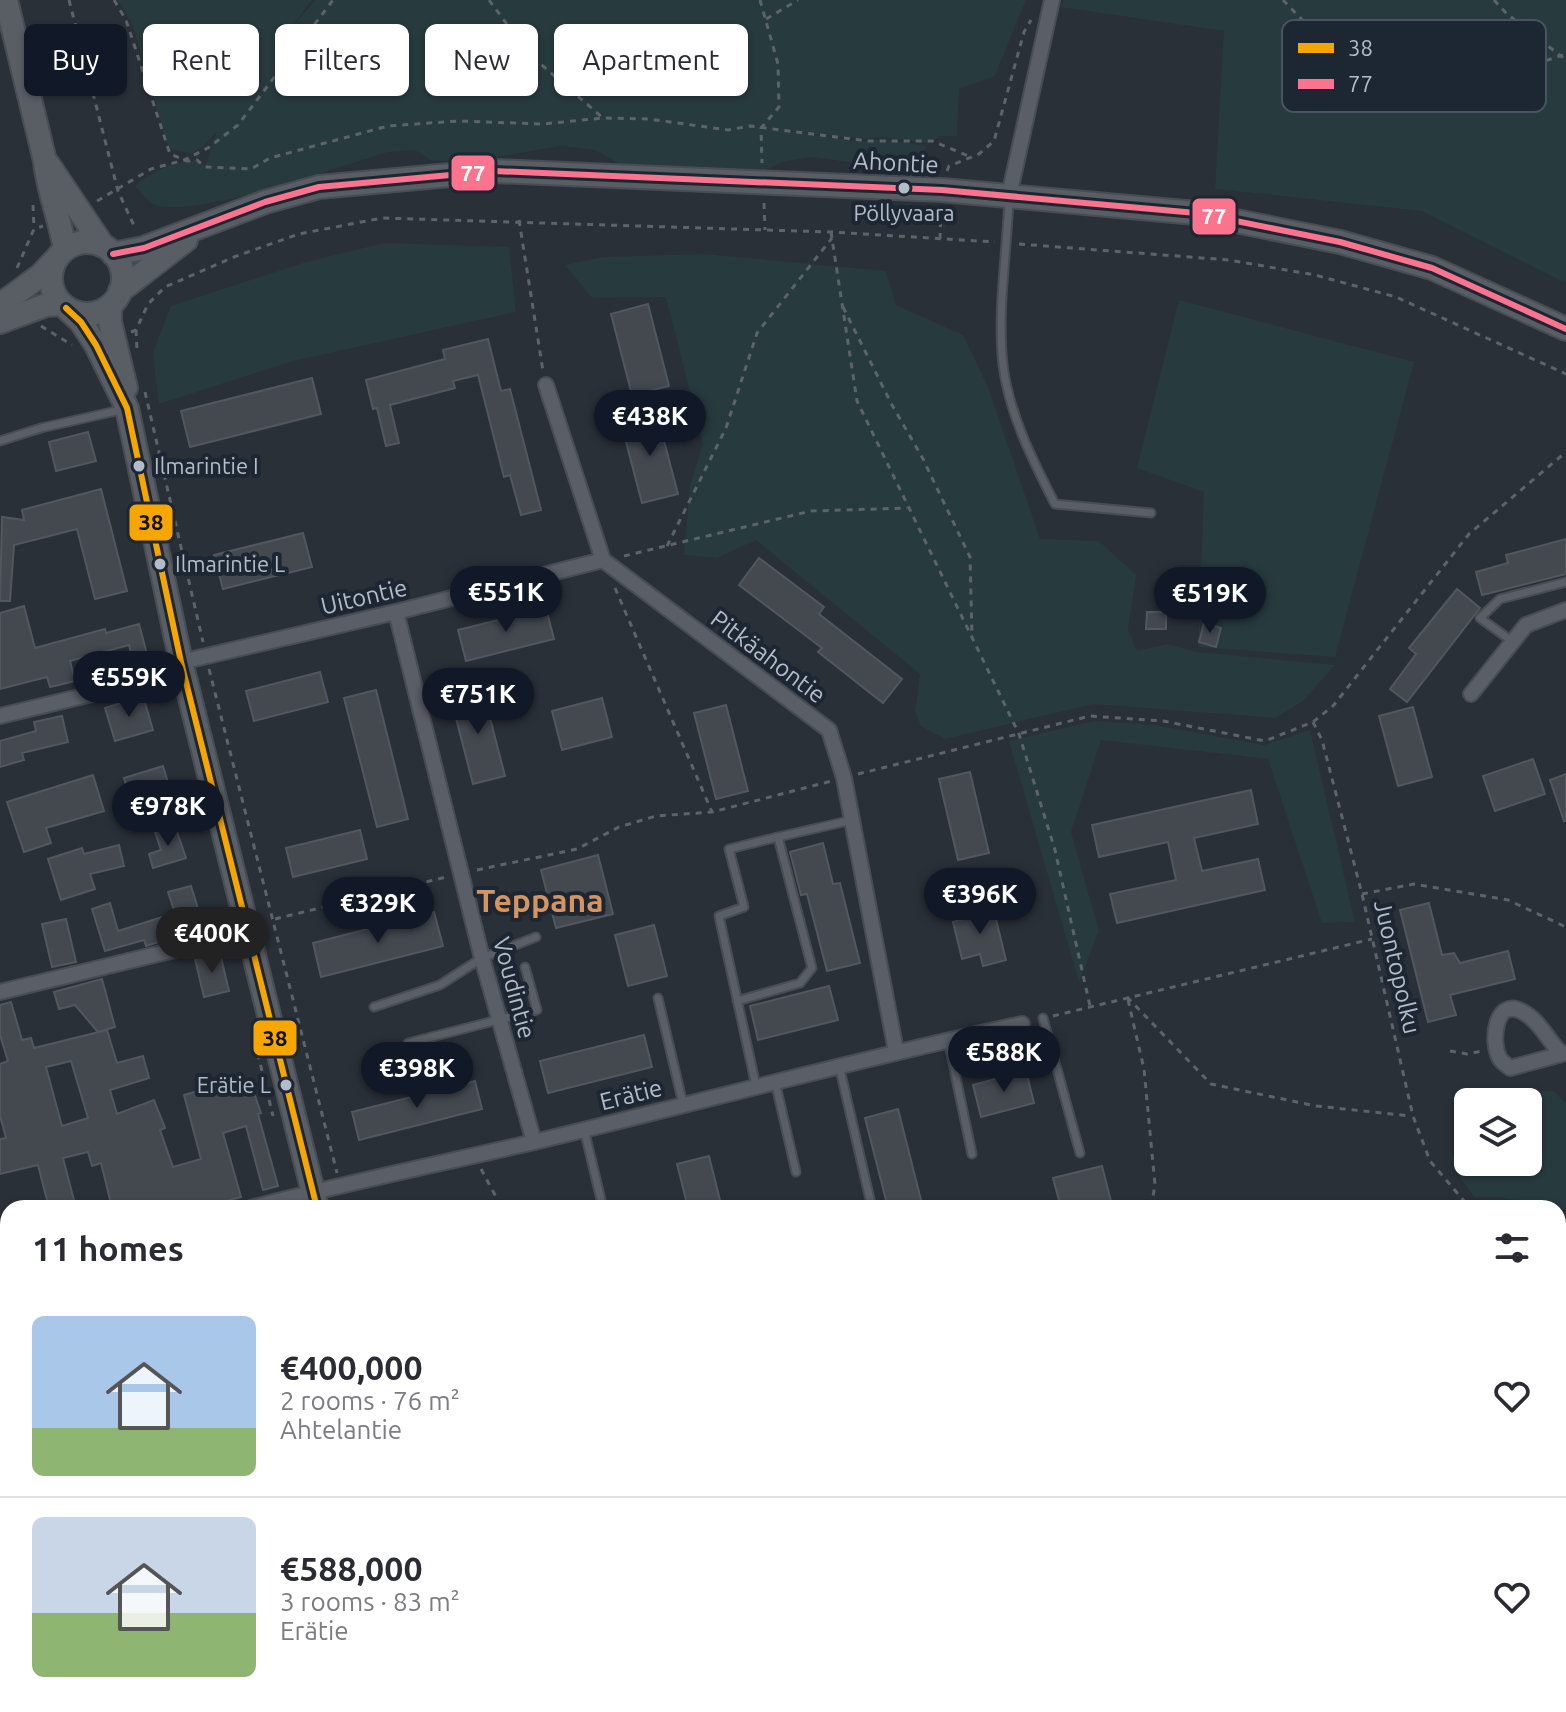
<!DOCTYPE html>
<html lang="en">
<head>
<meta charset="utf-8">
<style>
	body { margin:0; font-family:Ubuntu,sans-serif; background:#f2f2f3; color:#2b2b33; height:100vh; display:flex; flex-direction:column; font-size:30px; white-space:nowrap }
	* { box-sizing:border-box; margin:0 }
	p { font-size:26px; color:#7c7c81 }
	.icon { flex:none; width:44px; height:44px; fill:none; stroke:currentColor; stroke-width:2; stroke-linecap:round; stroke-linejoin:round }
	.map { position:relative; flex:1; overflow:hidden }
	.details { position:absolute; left:0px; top:1200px; width:1566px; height:512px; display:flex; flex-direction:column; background:#fff; border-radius:24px 24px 0 0; box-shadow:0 2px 6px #0004 }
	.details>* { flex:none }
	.top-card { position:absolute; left:24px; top:24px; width:800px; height:72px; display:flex; gap:16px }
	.controls { position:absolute; left:1454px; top:1088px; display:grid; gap:16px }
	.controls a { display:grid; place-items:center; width:88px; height:88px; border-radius:12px; background:#fff; box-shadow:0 2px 6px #0004; font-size:40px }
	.price { position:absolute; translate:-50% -68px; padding:0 18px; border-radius:28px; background:#111827; color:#fff; font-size:26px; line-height:52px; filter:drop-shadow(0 2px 4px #0008) }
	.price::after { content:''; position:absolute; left:50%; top:48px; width:24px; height:18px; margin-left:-12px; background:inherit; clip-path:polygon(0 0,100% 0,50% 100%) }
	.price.on { background:#222; color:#fff }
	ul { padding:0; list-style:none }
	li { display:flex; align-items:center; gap:24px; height:200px; padding:0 32px }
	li+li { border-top:2px solid #e1e1e2 }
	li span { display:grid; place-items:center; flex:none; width:224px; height:160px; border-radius:12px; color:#555 }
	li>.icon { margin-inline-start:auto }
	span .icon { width:96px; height:96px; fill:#fffc; stroke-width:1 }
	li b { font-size:34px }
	h2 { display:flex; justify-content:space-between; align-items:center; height:96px; padding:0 32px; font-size:34px }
	.pill { padding:0 28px; border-radius:12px; background:#fff; box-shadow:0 2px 6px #0004; font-size:28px; line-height:72px }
	.pill.on { background:#111827; color:#fff }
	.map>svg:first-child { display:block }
</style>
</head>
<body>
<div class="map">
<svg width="1566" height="1712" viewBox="0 0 1566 1712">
	<rect width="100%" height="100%" fill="#2a3038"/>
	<g fill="#273a3e">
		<path d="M118,0H312L288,32L315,0H1026L995,76L959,89L957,136H941L928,143L882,137L860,139L789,131L860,142L882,139L926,146L921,165L905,171L815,157L785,161L763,171L622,165L595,150L559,146L481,160L432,161L415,150L388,152C343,165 190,221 153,204C147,201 140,191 135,186C153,171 173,161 197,160L205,166L217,131L203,147L191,154L172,149L167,144L132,23Z"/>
		<path d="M1064,0H1566V283L1422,211L1215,189L1224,31L1061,7Z"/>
		<path d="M384,243L509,247L516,312L293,361L159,404L153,353L171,306L306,262Z"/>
		<path d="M704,254L886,271L896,305L963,335L988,387L1040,539L1099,541L1136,575L1128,630L1137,651L1167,644L1197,652L1335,665L1303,701L1275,718L1093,704L945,739L921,726L915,712L920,674L756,540L717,558L684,555L690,485L703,444L666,297L592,298L565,265L603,257Z"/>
		<path d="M1179,300L1414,362L1335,657L1198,647L1204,492L1137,468Z"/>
		<path d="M1094,721L1155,725L1264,745L1310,730L1355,922L1322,923L1268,759L1101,740L1071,832L1099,931L1079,982L1009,741Z"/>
		<path d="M1554,1091L1566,1104V1210L1499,1197H1474L1456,1172L1452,1157L1468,1131V1162H1528V1102H1494L1495,1098L1521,1092Z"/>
	</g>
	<g fill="#444950" stroke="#52575f" stroke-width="2" fill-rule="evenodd">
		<path d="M648,304L669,386L632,395L611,314Z"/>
		<path d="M488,339L501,391L510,389L541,510L521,515L510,475L504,477L478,375L453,381L455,388L390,405L399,443L386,446L377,408L373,409L366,380L445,359L443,350Z"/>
		<path d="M312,378L321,414L190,447L181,411Z"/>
		<path d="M657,414L678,494L642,503L621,423Z"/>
		<path d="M88,432L96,461L56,471L49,442Z"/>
		<path d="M101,489L127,591L95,599L77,529L14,545L10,601H0L2,517L24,520L22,510Z"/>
		<path d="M303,533L312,567L223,589L214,555Z"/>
		<path d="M1566,539V574L1482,595L1476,572L1508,563L1506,555Z"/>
		<path d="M759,558L824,607L819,614L902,679L883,703L818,652L822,648L739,585Z"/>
		<path d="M1457,589L1480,608L1407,702L1390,689L1416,654L1409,648Z"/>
		<path d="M24,606L35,648L105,629L106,633L139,624L150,666L135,670L129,645L70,661L75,681L50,687L47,677L0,689V613Z"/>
		<path d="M546,608L554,639L466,661L458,630Z"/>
		<path d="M1147,612H1166V629H1146Z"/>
		<path d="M1204,623L1221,628L1216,647L1199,642Z"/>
		<path d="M320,672L328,702L254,721L246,691Z"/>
		<path d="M482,687L505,776L473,784L450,695Z"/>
		<path d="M376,690L408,819L377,827L344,698Z"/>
		<path d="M143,696L153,730L115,741L105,708Z"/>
		<path d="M602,698L612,737L562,750L552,711Z"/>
		<path d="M726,705L748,791L716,799L694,713Z"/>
		<path d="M1413,707L1432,777L1398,786L1379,716Z"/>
		<path d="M62,716L68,742L22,753L24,760L0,767V741L36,731L34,722Z"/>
		<path d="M1533,759L1545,794L1495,811L1483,776Z"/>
		<path d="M163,766L173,799L134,811L124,778Z"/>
		<path d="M970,772L989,853L958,860L939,779Z"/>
		<path d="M1566,774V821H1564L1550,780Z"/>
		<path d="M93,775L104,811L46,828L51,843L24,852L7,802Z"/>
		<path d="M1251,790L1258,824L1194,838L1202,871L1258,859L1265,890L1117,923L1110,894L1176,880L1168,842L1099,857L1092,825Z"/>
		<path d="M175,826L186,858L153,868L149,854L161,850L155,832Z"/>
		<path d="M360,830L367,859L293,877L286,848Z"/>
		<path d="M823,843L833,884L840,883L860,963L827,971L807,894L801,895L790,852Z"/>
		<path d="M119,845L124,866L90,874L95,889L61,900L48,859L82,848L84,854Z"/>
		<path d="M598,855L613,914L556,928L541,870Z"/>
		<path d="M191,886L204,928L146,946L144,940L105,951L92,909L110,903L118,931L175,913L168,892Z"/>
		<path d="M992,903L1006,960L983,966L980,954L962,959L953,922L970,917L968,909Z"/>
		<path d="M1429,903L1442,955L1454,953L1460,963L1508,951L1515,979L1450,995L1456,1015L1428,1022L1400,910Z"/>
		<path d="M434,912L443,946L321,977L313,943Z"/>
		<path d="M66,919L76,962L52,967L42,924Z"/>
		<path d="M654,925L667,976L628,986L615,935Z"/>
		<path d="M220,953L229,991L204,997L195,959Z"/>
		<path d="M102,979L115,1027L98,1032L75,1005L59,1009L54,992Z"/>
		<path d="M829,986L838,1020L758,1040L750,1006Z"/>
		<path d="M11,1002L22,1040L31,1038L34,1048L107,1030L117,1063L143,1056L149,1078L110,1090L117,1114L154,1100L165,1128L160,1130L173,1167L201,1159L184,1095L219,1085L220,1088L249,1078L261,1113L258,1114L278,1186L263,1190L246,1126L223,1133L241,1197L201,1208H112L101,1163L92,1166L88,1152L63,1158L76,1208H49L38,1165L0,1174V1139L6,1138L0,1116V1064L8,1061L0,1035V1005ZM71,1061L88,1118L62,1126L46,1067Z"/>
		<path d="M644,1035L652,1067L548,1093L540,1061Z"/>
		<path d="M1026,1071L1034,1103L981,1117L973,1085Z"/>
		<path d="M475,1081L482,1109L359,1140L352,1112Z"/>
		<path d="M898,1109L923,1208H888L865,1118Z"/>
		<path d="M709,1156L722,1208H688L677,1164Z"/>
		<path d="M1102,1166L1111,1201L1084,1208H1061L1053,1178Z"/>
	</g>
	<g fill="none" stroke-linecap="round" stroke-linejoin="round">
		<g stroke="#484c53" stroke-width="11">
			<g id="lane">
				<path d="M1009,198C1007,253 997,311 1003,365C1009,414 1033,461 1055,504L1151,513"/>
				<path d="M0,441L41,428L125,409"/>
				<path d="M1513,642L1480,618L1500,599L1566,582"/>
				<path d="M778,837L852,820"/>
				<path d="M658,998L683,1104"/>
				<path d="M737,1001L800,983L812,968L778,837L729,849L744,907L719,916L756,1086"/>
				<path d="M374,1007L440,985L482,958L536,937"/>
				<path d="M1043,1018L1080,1153"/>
				<path d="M948,1040L972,1154"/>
				<path d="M408,1043L537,1010L525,967"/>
				<path d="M839,1065L872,1208"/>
				<path d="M775,1081L796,1172"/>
				<path d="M584,1129L603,1208"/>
			</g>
		</g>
		<g stroke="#484c53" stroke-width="18">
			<g id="street">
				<path d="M1009,196L1052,0"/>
				<path d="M546,385L603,560L829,730L844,778L896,1051"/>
				<path d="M396,612L482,958L534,1142"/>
				<path d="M181,662L396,612L603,560"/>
				<path d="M1471,694L1526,625L1566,610"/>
				<path d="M0,716L184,672"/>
				<path d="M0,992L249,932"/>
				<path d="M1562,1054C1548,1041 1540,1021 1523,1012C1495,996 1490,1042 1500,1059C1503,1063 1507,1065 1510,1068L1566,1053"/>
				<path d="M251,1208C345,1183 439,1164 534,1142C697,1103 858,1059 1022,1024"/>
				<path d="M0,1274L8,1272"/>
				<path d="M0,1540L8,1538"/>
				<path d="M1558,1544L1566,1543"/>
				<path d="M853,1704L854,1712"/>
				<path d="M1163,1704L1165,1712"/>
				<path d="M1475,1704L1476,1712"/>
				<path d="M656,1712L688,1704"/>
			</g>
		</g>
		<g stroke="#484c53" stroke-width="26">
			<g id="secondary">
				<path d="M6,0L45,161C48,191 60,219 65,249"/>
				<path d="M48,164L103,246"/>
				<circle cx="87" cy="278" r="36"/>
				<path d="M113,254L144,248L265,202L319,187L494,171L942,190L1196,213L1340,242L1432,268L1566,329"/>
				<path d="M120,291L186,240"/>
				<path d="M0,305L41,275L54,261"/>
				<path d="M110,306V322L126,388"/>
				<path d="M66,308L81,322L96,345L127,408L181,662L317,1208"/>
				<path d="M0,322L46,305L61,304"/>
				<path d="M1558,1321L1566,1319"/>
				<path d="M423,1704L424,1712"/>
				<path d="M0,1709L23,1704"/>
			</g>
		</g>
		<g stroke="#5d636a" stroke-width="3" stroke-dasharray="6 6" stroke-linecap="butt">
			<path d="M69,0L118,191L136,230"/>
			<path d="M114,0L126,20L170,154L187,161L197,160L205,167L251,169L270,158L388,126L458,121L543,124L603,118L649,119L728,130L750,126L867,141H932L971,157"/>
			<path d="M489,0L529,54L603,118"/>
			<path d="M760,0L778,64L779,107L761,128L762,163"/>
			<path d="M1283,0L1307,25L1373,63L1450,77L1490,79L1566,54"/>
			<path d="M1494,0L1507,14L1566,60"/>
			<path d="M766,19L798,0"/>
			<path d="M947,171L949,166L979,154L994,141L1024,32L1031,20"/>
			<path d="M97,201L151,169L184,160L208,148L238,125L333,0"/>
			<path d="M764,203L765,230"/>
			<path d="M33,205L34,229"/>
			<path d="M519,220L543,371"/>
			<path d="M831,232L857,401L1019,734L1055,850L1090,1006"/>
			<path d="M940,239L941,210"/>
			<path d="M1019,244L1229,260L1315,275L1396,297L1566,374"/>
			<path d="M17,268L34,229L43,226"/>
			<path d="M843,307L892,405L922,457L970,557L972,637"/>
			<path d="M41,326L72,345"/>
			<path d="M136,330L137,350"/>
			<path d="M131,332L136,330L148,304L165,287L234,257L299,234L382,218L831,232L995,242"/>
			<path d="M145,392L203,642"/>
			<path d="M667,546L726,428L757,333L832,238"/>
			<path d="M624,556L811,511L907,508"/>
			<path d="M615,588L712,812"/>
			<path d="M209,669L337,1173"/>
			<path d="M1313,722L1322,740L1362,894L1413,1116L1430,1161L1470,1208"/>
			<path d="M858,774L1090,716L1163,721L1265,741L1313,722L1333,706L1469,534L1566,452"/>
			<path d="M477,870L577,849L619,827L656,816L712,812L832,781"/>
			<path d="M1362,894L1414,884L1508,900L1566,927"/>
			<path d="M275,919L446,877"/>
			<path d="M1127,997L1211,1084L1316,1106L1411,1116"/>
			<path d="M1128,1000L1144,1069L1155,1185L1151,1208"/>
			<path d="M1053,1016L1372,939"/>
			<path d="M252,1030L273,1116"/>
			<path d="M1450,1051L1467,1054L1482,1051"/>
			<path d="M481,1169L502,1208"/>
			<path d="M334,1207L345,1204"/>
			<path d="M1558,1220L1566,1222"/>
			<path d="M1566,1388L1558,1387L1566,1421"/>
			<path d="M0,1560L8,1557"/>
			<path d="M0,1665L8,1678"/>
			<path d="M452,1704L453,1712"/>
			<path d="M109,1712L120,1706"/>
		</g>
		<use href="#lane" stroke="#5a5e66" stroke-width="7"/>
		<use href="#street" stroke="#5a5e66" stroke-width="14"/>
		<use href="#secondary" stroke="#595d64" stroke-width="22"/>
		<g stroke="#1d2633" stroke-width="12">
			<path id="bus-1" d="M66,308L81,322L96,345L127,408L181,662L317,1208"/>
		</g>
		<g stroke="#1d2633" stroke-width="12">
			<path id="bus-2" d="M113,254L144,248L265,202L319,187L494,171L942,190L1196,213L1340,242L1432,268L1566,329"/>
		</g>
		<use href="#bus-1" stroke="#f7a600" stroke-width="6"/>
		<use href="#bus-2" stroke="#fc738d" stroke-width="6"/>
	</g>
	<g fill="#b4bcc9" stroke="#1d2633" stroke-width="3">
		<circle cx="904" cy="188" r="7"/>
		<circle cx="139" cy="466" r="7"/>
		<circle cx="160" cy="564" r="7"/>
		<circle cx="286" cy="1085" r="7"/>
	</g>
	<g text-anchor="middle" stroke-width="8" stroke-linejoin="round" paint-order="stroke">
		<g font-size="22" fill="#b4bcc9" stroke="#1d2633" text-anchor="start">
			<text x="904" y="221" text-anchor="middle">Pöllyvaara</text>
			<text x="154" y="474">Ilmarintie I</text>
			<text x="175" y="572">Ilmarintie L</text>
			<text x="271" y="1093" text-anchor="end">Erätie L</text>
		</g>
		<g font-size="24" fill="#b4bcc9" stroke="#1d2633">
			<text transform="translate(896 163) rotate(3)" y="8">Ahontie</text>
			<text transform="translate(364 597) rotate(-13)" y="8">Uitontie</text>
			<text transform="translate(768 657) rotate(37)" y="8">Pitkäahontie</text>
			<text transform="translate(1397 967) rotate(77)" y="8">Juontopolku</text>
			<text transform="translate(514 988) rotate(75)" y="8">Voudintie</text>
			<text transform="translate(631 1095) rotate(-14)" y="8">Erätie</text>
		</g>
		<g font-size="32" font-weight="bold" fill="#d59563" stroke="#1d2633">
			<text x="540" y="912">Teppana</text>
		</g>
	</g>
	<rect x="1282" y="20" width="264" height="92" rx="12" fill="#1d2633" stroke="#4a5360" stroke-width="2"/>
	<rect x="1298" y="43" width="36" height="10" fill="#f7a600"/>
	<rect x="1298" y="79" width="36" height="10" fill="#fc738d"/>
	<g font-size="22" fill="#b4bcc9">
		<text x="1348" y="56">38</text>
		<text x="1348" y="92">77</text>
	</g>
	<g stroke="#1d2633" stroke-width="3">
		<rect x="450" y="154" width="46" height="38" rx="8" fill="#fc738d"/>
		<rect x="1191" y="197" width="46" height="39" rx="8" fill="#fc738d"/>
		<rect x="128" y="503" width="46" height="39" rx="8" fill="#f7a600"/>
		<rect x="252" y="1019" width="46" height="38" rx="8" fill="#f7a600"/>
	</g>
	<g font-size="22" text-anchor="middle" font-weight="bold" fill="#fff">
		<text x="473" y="181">77</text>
		<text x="1214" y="224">77</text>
	</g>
	<g font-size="22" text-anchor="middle" font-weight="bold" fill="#111">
		<text x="151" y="530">38</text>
		<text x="275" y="1046">38</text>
	</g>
</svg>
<div class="controls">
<a><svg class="icon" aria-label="layers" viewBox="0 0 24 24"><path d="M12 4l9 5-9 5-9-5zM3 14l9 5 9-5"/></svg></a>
</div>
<b class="price" style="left:650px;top:458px">€438K</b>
<b class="price" style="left:506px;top:634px">€551K</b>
<b class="price" style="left:1210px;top:635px">€519K</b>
<b class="price" style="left:129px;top:719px">€559K</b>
<b class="price" style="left:478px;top:736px">€751K</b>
<b class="price" style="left:168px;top:848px">€978K</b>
<b class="price" style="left:980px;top:936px">€396K</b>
<b class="price" style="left:378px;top:945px">€329K</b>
<b class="price on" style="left:212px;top:975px">€400K</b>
<b class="price" style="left:1004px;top:1094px">€588K</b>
<b class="price" style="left:417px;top:1110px">€398K</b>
<div class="top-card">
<a class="pill on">Buy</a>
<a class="pill">Rent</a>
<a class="pill">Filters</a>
<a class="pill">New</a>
<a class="pill">Apartment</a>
</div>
<section class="details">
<h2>11 homes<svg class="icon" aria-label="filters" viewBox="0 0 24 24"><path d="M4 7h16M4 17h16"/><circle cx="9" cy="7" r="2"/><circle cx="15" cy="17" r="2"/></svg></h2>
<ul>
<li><span style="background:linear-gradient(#a9c7e8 70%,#8fb573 0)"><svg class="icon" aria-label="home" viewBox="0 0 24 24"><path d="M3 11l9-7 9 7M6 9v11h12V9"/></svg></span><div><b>€400,000</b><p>2 rooms · 76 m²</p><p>Ahtelantie</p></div><svg class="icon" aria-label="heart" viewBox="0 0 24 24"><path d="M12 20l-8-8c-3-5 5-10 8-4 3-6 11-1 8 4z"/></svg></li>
<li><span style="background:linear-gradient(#c9d6e8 60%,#8fb573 0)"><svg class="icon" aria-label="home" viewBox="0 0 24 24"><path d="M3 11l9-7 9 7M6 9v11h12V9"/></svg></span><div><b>€588,000</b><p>3 rooms · 83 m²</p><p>Erätie</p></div><svg class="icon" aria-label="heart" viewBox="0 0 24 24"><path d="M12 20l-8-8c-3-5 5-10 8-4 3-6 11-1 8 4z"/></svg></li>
</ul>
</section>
</div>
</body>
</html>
